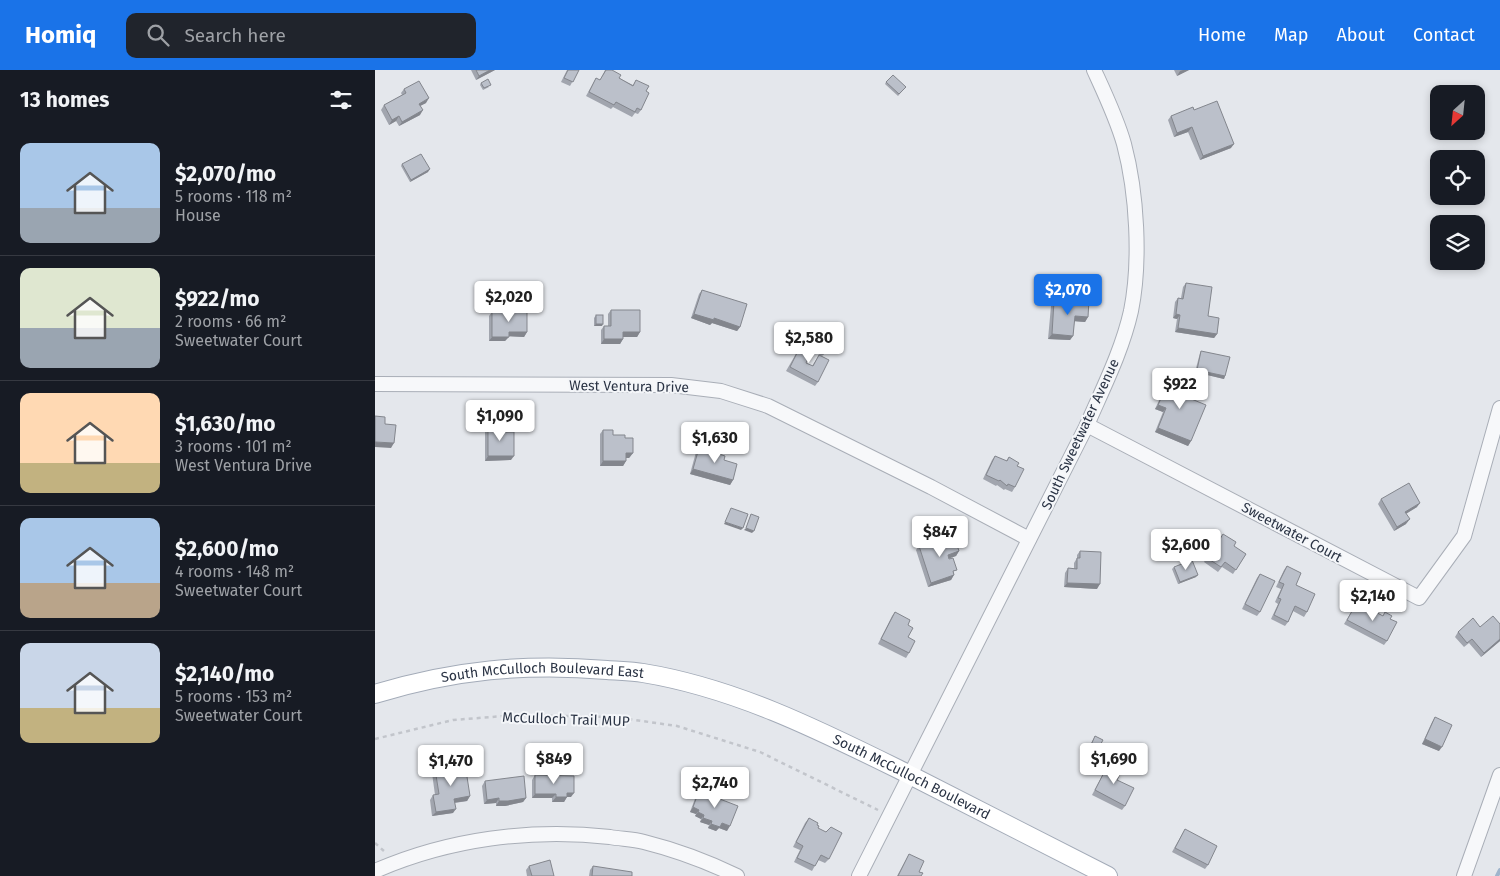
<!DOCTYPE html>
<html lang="en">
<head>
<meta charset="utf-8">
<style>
	body { margin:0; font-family:"Fira Sans",sans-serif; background:#20242c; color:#f1f3f6; height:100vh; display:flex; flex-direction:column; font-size:19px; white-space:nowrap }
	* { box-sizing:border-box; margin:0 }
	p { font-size:16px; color:#9ea1a6 }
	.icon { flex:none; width:28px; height:28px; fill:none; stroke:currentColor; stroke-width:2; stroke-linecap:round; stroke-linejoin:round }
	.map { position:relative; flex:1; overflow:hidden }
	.sheet { display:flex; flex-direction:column; background:#171b24; width:375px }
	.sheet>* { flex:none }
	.needle { width:32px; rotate:207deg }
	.fabs { position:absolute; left:1055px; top:15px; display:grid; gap:10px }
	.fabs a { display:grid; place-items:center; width:55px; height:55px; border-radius:10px; background:#171b24; box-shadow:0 2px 8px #0003; font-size:25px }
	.price { position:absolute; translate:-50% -42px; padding:0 11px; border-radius:5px; background:#fff; color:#222; font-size:16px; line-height:32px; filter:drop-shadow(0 1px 2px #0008) }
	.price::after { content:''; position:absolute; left:50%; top:30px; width:15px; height:11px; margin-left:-8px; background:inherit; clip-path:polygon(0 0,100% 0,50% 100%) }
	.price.on { background:#1a73e8; color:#fff }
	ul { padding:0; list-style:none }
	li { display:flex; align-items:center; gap:15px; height:125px; padding:0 20px }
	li+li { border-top:1px solid #363941 }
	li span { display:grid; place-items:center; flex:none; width:140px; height:100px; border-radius:10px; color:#555 }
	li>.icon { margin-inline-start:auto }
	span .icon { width:60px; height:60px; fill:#fffc; stroke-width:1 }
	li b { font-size:21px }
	h2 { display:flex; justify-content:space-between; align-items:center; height:60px; padding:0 20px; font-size:21px }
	header { display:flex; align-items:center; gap:30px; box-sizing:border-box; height:70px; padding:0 25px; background:#1a73e8; color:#fff }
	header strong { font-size:24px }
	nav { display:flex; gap:28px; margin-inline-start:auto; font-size:18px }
	.search { width:350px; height:45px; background:#20242c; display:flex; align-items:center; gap:12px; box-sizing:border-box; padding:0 18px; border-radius:10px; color:#9ea1a6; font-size:19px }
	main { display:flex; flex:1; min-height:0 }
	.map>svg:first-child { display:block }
</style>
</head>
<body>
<header>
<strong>Homiq</strong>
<div class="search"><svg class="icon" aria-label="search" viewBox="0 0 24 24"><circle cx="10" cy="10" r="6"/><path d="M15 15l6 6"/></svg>Search here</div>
<nav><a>Home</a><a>Map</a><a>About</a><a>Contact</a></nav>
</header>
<main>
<section class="sheet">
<h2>13 homes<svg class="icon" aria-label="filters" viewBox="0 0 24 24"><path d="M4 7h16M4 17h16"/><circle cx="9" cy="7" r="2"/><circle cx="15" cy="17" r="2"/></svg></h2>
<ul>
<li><span style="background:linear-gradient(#a9c7e8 65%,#9aa5b1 0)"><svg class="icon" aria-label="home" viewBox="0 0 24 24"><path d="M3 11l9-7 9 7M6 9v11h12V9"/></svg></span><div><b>$2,070/mo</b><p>5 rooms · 118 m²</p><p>House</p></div></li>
<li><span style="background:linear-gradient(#dfe7d0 60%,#9aa5b1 0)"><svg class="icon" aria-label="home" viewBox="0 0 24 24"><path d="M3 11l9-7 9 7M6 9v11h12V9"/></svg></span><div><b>$922/mo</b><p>2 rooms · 66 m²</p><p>Sweetwater Court</p></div></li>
<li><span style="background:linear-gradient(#ffd9b3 70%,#c2b280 0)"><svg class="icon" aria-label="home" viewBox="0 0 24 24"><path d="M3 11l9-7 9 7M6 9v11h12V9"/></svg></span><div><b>$1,630/mo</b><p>3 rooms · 101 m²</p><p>West Ventura Drive</p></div></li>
<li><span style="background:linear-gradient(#a9c7e8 65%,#b9a48a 0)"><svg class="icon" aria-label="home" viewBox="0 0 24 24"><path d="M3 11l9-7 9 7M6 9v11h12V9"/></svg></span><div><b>$2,600/mo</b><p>4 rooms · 148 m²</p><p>Sweetwater Court</p></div></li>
<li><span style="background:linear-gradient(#c9d6e8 65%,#c2b280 0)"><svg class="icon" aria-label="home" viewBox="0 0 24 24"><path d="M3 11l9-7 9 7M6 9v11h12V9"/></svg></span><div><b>$2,140/mo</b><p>5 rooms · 153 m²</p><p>Sweetwater Court</p></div></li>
</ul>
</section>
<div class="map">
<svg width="1125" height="806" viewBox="0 0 1125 806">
	<rect width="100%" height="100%" fill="#e4e7ec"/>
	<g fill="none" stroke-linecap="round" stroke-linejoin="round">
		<path stroke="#9fb4cc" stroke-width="4" d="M1122,806L1125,800"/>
		<g stroke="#a9aeb7" stroke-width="16">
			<g id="minor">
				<path d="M0,314L296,315L346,321L393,336L556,417L654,469"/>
				<path d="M712,355L1044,528L1089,466L1125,338"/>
				<path d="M0,801C73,769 156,758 235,767C246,769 258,769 269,772C301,780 333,792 362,806"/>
				<path d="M484,806L712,355C728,318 747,281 756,241C766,191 762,123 749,74C742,49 730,24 719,0"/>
				<path d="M1089,806L1125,705"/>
			</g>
		</g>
		<g stroke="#a3abb8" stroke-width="20">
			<g id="major">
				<path id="s1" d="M0,624C78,600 151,593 232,600C244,601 256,601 268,603C360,618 444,660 527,701C596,736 665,771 733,806"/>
			</g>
		</g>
		<g stroke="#c2c5cb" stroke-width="2.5" stroke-dasharray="4 4" stroke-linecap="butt">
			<path d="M0,669L78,650L142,645L239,647L302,656L385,682L503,740"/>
			<path d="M0,773L10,782"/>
		</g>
		<use href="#minor" stroke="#f7f8fa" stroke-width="14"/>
		<use href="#major" stroke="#fff" stroke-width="18"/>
	</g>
	<g fill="#a1a5ae">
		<path d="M96,0H120L101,10Z"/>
		<path d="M192,0H204L195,16L186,12Z"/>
		<path d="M230,0H237L244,8L258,15L261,10L271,21L266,40L263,44L260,43L257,47L238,37L236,39L211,26L221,8L225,10Z"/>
		<path d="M799,0H814L802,6Z"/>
		<path d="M511,12L529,19L523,26L510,14Z"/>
		<path d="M106,13L114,17L108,20L105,15Z"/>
		<path d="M29,19L51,33L45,36V45L24,56L21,51L14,55L6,40L9,35L27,25L26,23Z"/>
		<path d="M819,40L856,78L825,90L813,62L799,67L793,50L796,46Z"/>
		<path d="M27,94L53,102L35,112L26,96Z"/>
		<path d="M811,213L833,246L842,264L839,268L800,262L802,249L798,248L800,232L803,228H806L808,217Z"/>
		<path d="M327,220L365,257L362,261L337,253L335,255L316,248L324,224Z"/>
		<path d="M694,229L713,247L710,252L699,251L698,266L695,270L673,269L676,236L679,231L692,232Z"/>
		<path d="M236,240L265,262L262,267H248V269L245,274H226V260L229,256H233V244Z"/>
		<path d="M117,242L152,262L149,267L134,266L130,271H114V246Z"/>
		<path d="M221,245L227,256H219V248Z"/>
		<path d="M442,260L449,284L447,286L437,281L431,293L437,296L444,285L443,312L440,316L411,301L426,275L432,278Z"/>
		<path d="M826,281L850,306L849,309L820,302L825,283Z"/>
		<path d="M796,306L816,371L813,376L780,362L788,342L780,339L793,311Z"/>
		<path d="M113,356L127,362L136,390L110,391V360Z"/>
		<path d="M228,360L238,365L250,368L258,383L254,388H251V391L248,396H225V364Z"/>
		<path d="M338,377L349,390L358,410L355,415L315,404L321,382L324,378L335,381Z"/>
		<path d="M620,386L631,391L634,387L642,396L640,417L637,422L630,419L629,420L622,415L621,416L608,409L617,390Z"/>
		<path d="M1006,429L1042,437L1031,444V454L1019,461L1003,434Z"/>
		<path d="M833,461L871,484L858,504L847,497L843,502L829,492L832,487L821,480Z"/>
		<path d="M544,476L584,481L581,486L574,488L579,504L576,510L553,517L541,480Z"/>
		<path d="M705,481L722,519L689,517L690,503L693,498L699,499V493L702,488V485Z"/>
		<path d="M912,496L932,542L929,547L918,541L913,552L910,556L896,549L903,534L900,532L906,519L901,517L909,500Z"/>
		<path d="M799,497L821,507L803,514L797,499Z"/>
		<path d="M885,504V542L882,546L867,539L882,508Z"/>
		<path d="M981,534L993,541L1008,546L1010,542L1015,549L1012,571L1009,575L969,554Z"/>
		<path d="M520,542L533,555L534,583L531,588L503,574L517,546Z"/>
		<path d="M1125,554V571L1106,587L1094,573L1089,577L1080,567L1083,562L1105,557Z"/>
		<path d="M1060,647L1064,681L1047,674L1057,652Z"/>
		<path d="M720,666L723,679L722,681L714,677Z"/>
		<path d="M735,691L742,710L750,736L747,740L717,725L732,696Z"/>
		<path d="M60,699L95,726L92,731L80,733L78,743L57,746L55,730L58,725H60L57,703Z"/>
		<path d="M160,705L196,727H192L189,732H177V728H157V710Z"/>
		<path d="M110,711L151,728L148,732L130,736H121V733L109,734L107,716Z"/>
		<path d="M324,721L352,761L344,758L341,761L333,758L334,755L325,752L326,749L320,746L321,744L315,742L321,726Z"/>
		<path d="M434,748L442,755L443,758L454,789L450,793L443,790L437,801L419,792L425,780L418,777L430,753Z"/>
		<path d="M810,759L833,795L830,799L797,782Z"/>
		<path d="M534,784L544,802L546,806H522Z"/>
		<path d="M154,796L179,806H152L151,800Z"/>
		<path d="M218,796L257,806H214L215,800Z"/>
	</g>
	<g fill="#83868d">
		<path d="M115,0H120L101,10L104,6Z"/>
		<path d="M808,0H814L802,6L805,1Z"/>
		<path d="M54,28L51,33L41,38L44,34Z"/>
		<path d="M48,40L45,45L24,56L27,52Z"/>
		<path d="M24,46L21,51L14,55L17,50Z"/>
		<path d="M817,57L813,62L799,67L802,63Z"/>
		<path d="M859,74L856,78L825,90L828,86Z"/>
		<path d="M55,99L53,102L35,112L36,110Z"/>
		<path d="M319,244L339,248L365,257L362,261L337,253L335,255L316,248Z"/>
		<path d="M801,244L805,245L802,249L798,248Z"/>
		<path d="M700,246L713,247L710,252L697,251Z"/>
		<path d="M221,254H228L227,256H219Z"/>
		<path d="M803,258L842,264L839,268L800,262Z"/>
		<path d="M134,262H152L149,267L130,266Z"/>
		<path d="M248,262H265L262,267H245Z"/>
		<path d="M677,264L698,266L695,270L673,269Z"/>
		<path d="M117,267H134L130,271H114Z"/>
		<path d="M229,269H248L245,274H226Z"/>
		<path d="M822,300L850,306L849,309L820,302Z"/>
		<path d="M783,335L791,338L788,342L780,339Z"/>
		<path d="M783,358L816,371L813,376L780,362Z"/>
		<path d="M0,372L19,373L16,378L0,377Z"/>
		<path d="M251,383H258L254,388H248Z"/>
		<path d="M113,386H139L136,390L110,391Z"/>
		<path d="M228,391H251L248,396H225Z"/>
		<path d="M318,399L358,410L355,415L315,404Z"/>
		<path d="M1045,433L1042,437L1027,446L1030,442Z"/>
		<path d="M1035,449L1031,454L1019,461L1022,457Z"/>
		<path d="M350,452L368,458L366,460L349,454Z"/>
		<path d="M371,458L379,461L377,463L369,460Z"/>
		<path d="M584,481L581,486L570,490L573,485Z"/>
		<path d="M579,505L576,510L553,517L556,513Z"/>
		<path d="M823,505L821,507L803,514L805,512Z"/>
		<path d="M692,513L725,514L722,519L689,517Z"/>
		<path d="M1125,569V571L1106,587L1109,583Z"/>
		<path d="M1050,669L1067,677L1064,681L1047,674Z"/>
		<path d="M192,723H199L196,727H192L189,732H177L181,727Z"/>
		<path d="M160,724H181L177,728H157Z"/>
		<path d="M95,726L92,731L76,733L79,729Z"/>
		<path d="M124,728L121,733L109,734L112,730Z"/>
		<path d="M151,728L148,732L130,736H121L124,731Z"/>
		<path d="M318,737L324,740L321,744L315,742Z"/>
		<path d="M81,739L78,743L57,746L61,742Z"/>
		<path d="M323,742L329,745L326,749L320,746Z"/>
		<path d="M328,748L337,751L334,755L325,752Z"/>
		<path d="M347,753L355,756L352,761L344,758Z"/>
		<path d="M336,754L345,757L341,761L333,758Z"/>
	</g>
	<g fill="#bbc0ca" stroke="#83868d">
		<path d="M101,0H115L104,6Z"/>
		<path d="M193,0H204L198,12L189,8Z"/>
		<path d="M231,0H237L246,5L244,8L258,16L261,10L274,16L271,21L274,23L266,40L262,38L260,42L241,32L239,35L214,22L221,8L225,10Z"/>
		<path d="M518,5L531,17L524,24L511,12Z"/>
		<path d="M113,9L116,15L109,18L106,13Z"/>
		<path d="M44,11L54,28L44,34L48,40L27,52L24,46L17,50L9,35L31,23L29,19Z"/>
		<path d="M842,31L859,74L828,86L817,57L802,63L796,46L818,37L819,40Z"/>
		<path d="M46,84L55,99L36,110L27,94Z"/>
		<path d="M811,213L837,217L833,246L844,248L842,264L803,258L805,245L801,244L803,228L808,229Z"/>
		<path d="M327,220L372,234L365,257L339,248V250L319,244Z"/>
		<path d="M694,229L714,230L713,247L700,246L698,266L677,264L679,231L694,233Z"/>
		<path d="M236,240H265V262H248V269H229V256H236Z"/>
		<path d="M117,242H152V262H134V267H117Z"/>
		<rect x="221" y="245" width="7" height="9"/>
		<path d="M442,260L457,268L449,284L434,276Z"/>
		<path d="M426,275L437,280L431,293L438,296L444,285L454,290L443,312L415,297Z"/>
		<path d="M826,281L855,287L850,306L822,300Z"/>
		<path d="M796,306L819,316L814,328L831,335L816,371L783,358L791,338L783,335Z"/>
		<path d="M0,346L10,347V354L21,355L19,373L0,372Z"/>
		<path d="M113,356H127V362H139V386H113Z"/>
		<path d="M228,360H238V365H250V368H258V383H251V391H228Z"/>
		<path d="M338,377L346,380L344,384L350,386L349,390L362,394L358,410L318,399L324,378L337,381Z"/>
		<path d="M620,386L632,391L634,387L644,393L642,396L649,399L640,417L633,414L632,416L625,410L624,411L611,405Z"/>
		<path d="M1034,413L1045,433L1030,442L1035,449L1022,457L1006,429Z"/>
		<path d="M356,438L373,444L368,458L350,452Z"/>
		<path d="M376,444L384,447L379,461L371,458Z"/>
		<path d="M833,461L845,469L848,464L861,472L859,476L871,484L861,500L850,492L846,497L832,488L835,482L824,476Z"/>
		<path d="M578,464L584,481L573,485L574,489L578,488L582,500L578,501L579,505L556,513L544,476Z"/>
		<path d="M705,481L726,482L725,514L692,513L693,498L702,499V488H705Z"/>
		<path d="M817,490L823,505L805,512L799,497Z"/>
		<path d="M912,496L926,503L921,515L940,524L932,542L920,536L913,552L899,545L906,529L903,528L909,514L904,512Z"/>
		<path d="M885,504L900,511L885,542L870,534Z"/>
		<path d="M981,534L994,541L995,539L1008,546L1010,542L1017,546L1015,549L1022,552L1012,571L972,550Z"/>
		<path d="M520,542L535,550L533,555L538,558L533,567L540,571L534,583L506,569Z"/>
		<path d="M1118,546L1125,554V569L1109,583L1097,569L1092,573L1083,562L1098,548L1105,557Z"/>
		<path d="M1060,647L1077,655L1067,677L1050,669Z"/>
		<path d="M720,666L728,670L723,679L716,675Z"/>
		<path d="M735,691L748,698L742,710L759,718L750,736L720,720Z"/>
		<path d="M90,694L95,726L79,729L81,739L61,742L58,725L64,724L60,699Z"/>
		<path d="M160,705L199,706V723H192V727H181V724H160Z"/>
		<path d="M149,706L151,728L133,731H124V728L112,730L110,711Z"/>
		<path d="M324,721L363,736L355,756L347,753L345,757L336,754L337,751L328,748L329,745L323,742L324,740L318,737Z"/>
		<path d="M434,748L443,753L442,755L444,756L443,758L451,762L456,757L467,763L454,789L446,785L440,796L422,788L428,776L421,772Z"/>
		<path d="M810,759L842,776L833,795L800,778Z"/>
		<path d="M534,784L549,791L544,802L548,803L546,806H523Z"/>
		<path d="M175,790L179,806H157L154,796Z"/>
		<path d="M218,796L257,802V806H217Z"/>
	</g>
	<g text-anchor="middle" stroke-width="4" stroke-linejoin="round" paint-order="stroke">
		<g font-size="14" fill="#2b3445" stroke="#f4f6f9">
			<text transform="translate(254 316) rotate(1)" y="5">West Ventura Drive</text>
			<text transform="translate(705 364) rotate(-65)" y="5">South Sweetwater Avenue</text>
			<text transform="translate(917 462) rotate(28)" y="5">Sweetwater Court</text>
			<text dy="5" stroke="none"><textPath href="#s1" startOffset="170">South McCulloch Boulevard East</textPath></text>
			<text transform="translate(191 649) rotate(2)" y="5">McCulloch Trail MUP</text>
			<text dy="5" stroke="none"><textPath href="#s1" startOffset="560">South McCulloch Boulevard</textPath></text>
		</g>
	</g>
</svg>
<div class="fabs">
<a><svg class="needle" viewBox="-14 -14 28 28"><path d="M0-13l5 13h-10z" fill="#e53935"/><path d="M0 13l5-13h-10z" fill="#9ea1a6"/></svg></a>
<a><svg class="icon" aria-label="locate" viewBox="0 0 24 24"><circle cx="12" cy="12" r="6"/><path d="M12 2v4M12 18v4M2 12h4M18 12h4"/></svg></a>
<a><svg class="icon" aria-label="layers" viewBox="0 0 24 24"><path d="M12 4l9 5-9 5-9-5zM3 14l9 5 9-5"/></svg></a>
</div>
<b class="price on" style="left:693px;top:246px">$2,070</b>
<b class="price" style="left:134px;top:253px">$2,020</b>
<b class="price" style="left:434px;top:294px">$2,580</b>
<b class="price" style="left:805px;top:340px">$922</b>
<b class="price" style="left:125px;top:372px">$1,090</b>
<b class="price" style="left:340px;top:394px">$1,630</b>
<b class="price" style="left:565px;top:488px">$847</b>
<b class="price" style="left:811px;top:501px">$2,600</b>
<b class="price" style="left:998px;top:552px">$2,140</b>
<b class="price" style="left:179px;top:715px">$849</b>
<b class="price" style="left:739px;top:715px">$1,690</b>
<b class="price" style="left:76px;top:717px">$1,470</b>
<b class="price" style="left:340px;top:739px">$2,740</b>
</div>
</main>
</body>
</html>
